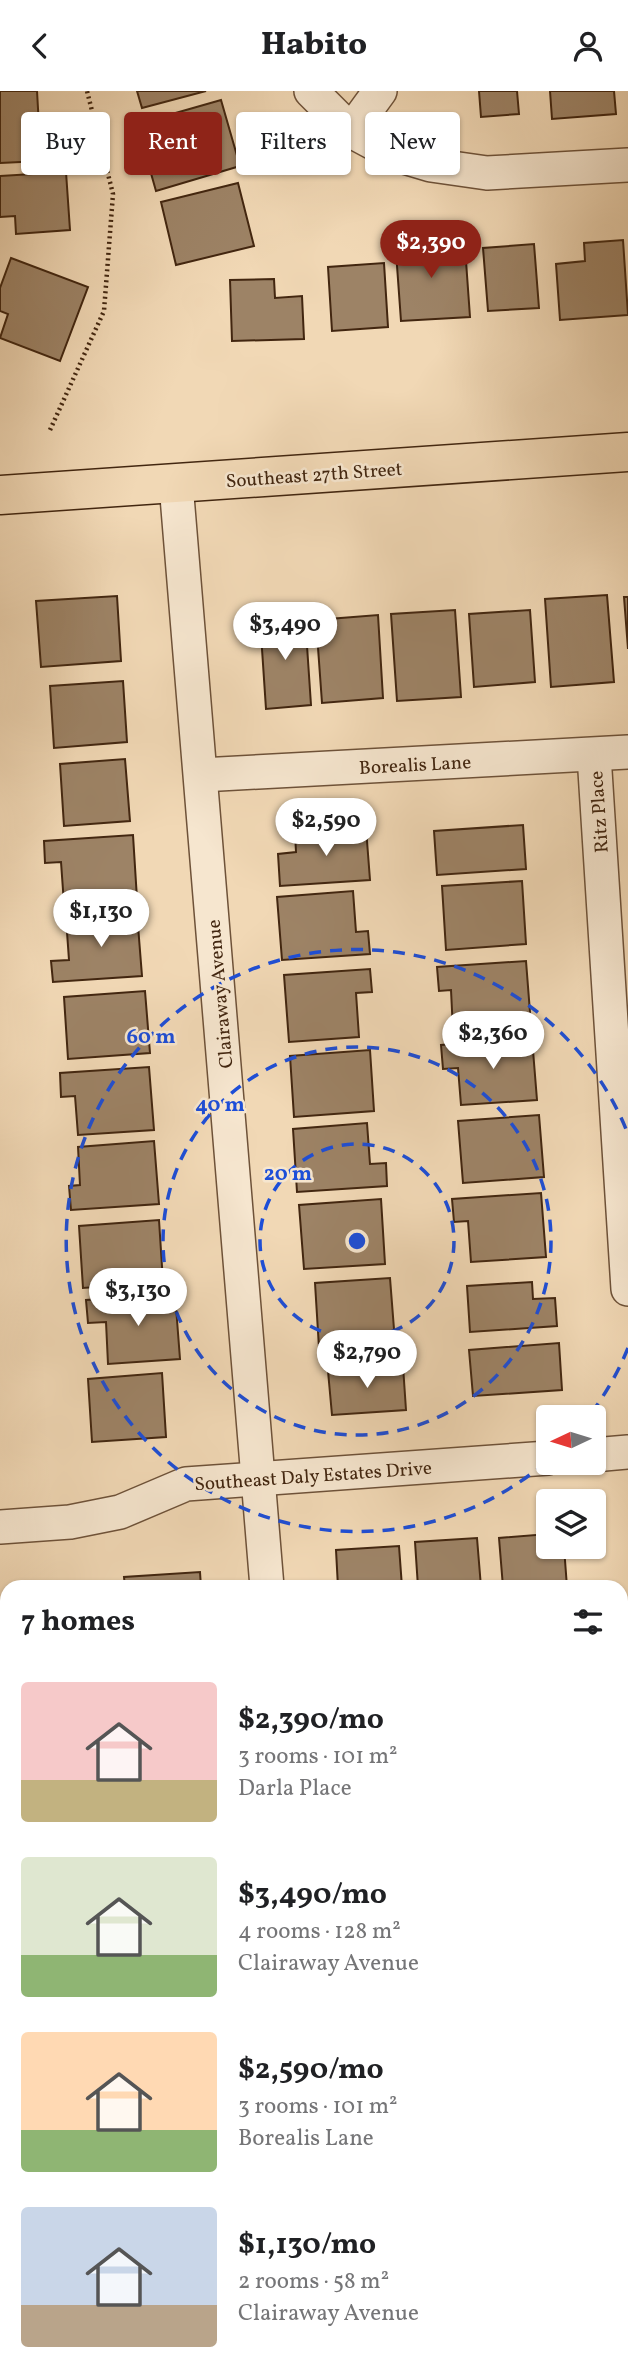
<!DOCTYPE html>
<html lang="en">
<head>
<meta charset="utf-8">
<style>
	body { margin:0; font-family:Vollkorn,serif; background:#f2f2f2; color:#202124; height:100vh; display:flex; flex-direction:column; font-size:26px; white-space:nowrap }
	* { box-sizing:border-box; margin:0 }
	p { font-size:23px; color:#757577 }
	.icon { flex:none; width:38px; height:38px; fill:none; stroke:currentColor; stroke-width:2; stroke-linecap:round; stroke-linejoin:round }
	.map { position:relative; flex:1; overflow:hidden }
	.side { position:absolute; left:0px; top:1489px; width:628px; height:800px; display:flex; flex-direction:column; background:#fff; border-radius:21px 21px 0 0; box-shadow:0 2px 5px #0004 }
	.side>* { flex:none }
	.hud { position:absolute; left:21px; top:21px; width:586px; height:63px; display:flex; gap:14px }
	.needle { width:46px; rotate:266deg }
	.fabs { position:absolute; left:536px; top:1314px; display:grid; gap:14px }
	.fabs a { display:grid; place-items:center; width:70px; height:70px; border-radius:7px; background:#fff; box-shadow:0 2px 5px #0004; font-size:35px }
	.price { position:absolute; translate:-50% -60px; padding:0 16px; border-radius:24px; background:#fff; color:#222; font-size:23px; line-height:46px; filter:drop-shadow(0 2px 4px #0008) }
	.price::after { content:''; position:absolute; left:50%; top:42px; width:21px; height:16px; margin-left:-10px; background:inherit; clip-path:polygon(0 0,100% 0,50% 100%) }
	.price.active { background:#8f2418; color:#fff }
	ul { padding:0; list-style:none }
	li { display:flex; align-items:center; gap:21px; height:175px; padding:0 21px }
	li span { display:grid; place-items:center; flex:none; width:196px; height:140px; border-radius:7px; color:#555 }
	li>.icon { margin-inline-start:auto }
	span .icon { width:84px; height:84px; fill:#fffc; stroke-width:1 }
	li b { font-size:30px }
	h2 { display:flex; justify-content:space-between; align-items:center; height:84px; padding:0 21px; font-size:30px }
	.pill { padding:0 24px; border-radius:7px; background:#fff; box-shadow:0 2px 5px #0004; font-size:24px; line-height:63px }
	.pill.active { background:#8f2418; color:#fff }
	header { display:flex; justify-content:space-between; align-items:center; height:91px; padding:0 21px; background:#fff; font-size:32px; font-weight:800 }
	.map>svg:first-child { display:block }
</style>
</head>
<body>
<header><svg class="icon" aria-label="back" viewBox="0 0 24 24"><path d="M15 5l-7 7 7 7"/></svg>Habito<svg class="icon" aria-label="person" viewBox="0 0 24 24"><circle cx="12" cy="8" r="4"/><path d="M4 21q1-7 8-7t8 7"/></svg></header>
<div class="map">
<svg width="628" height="2288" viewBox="0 0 628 2288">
	<rect width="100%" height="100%" fill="#f1d8b5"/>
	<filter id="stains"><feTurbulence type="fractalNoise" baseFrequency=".00286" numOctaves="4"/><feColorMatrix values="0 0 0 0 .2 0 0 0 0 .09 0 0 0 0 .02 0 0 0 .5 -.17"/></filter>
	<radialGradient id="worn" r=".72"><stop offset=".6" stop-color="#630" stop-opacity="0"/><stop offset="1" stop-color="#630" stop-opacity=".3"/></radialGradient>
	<g fill="#9d8366" stroke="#422610" stroke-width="2">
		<path d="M0,0H37L41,70L0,72Z"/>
		<path d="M137,0H206L142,17Z"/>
		<path d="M479,0H517L519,23L481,26Z"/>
		<path d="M550,0H614L616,23L552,28Z"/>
		<path d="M221,9L240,75L156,100L137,33Z"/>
		<path d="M66,81L70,139L16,143L15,125L0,126V85Z"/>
		<path d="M238,92L254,155L176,174L161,111Z"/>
		<path d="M435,144L436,158L465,156L470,226L401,230L395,147Z"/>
		<path d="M623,149L628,224L560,229L556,173L585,170L584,152Z"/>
		<path d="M534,153L539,217L488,220L483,157Z"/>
		<path d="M11,167L88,196L60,270L0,247L8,223L0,220V197Z"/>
		<path d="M384,172L388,236L332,240L328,176Z"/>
		<path d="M274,188L275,207L302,205L304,248L232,250L230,189Z"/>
		<path d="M607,504L614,591L551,596L545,508Z"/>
		<path d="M117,505L121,570L41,576L36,510Z"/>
		<path d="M624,506H628V558Z"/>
		<path d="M455,519L461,606L397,610L391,523Z"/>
		<path d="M530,519L535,591L474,596L469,523Z"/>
		<path d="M378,524L383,607L322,612L316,529Z"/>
		<path d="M305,525L311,614L266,618L260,528Z"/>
		<path d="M123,590L127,651L54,657L50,595Z"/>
		<path d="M125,668L130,730L64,735L60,673Z"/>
		<path d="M523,734L526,778L437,784L434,740Z"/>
		<path d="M366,737L370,789L280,795L278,763L296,761L295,742Z"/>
		<path d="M133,744L137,808L64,813L61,771L45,772L44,750Z"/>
		<path d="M522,790L526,853L446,859L442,795Z"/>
		<path d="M353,800L356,841L368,840L370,863L282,869L277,806Z"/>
		<path d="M137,822L142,885L53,891L51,870L69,869L66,827Z"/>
		<path d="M526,870L531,934L453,940L451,899L439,900L437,876Z"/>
		<path d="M370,878L372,901L356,902L359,946L289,951L284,884Z"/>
		<path d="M145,900L150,962L68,968L64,906Z"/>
		<path d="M532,947L537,1009L461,1014L458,977L443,978L441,954Z"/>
		<path d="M370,959L374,1020L294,1026L290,965Z"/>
		<path d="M149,976L154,1039L78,1044L75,1005L61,1006L60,982Z"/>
		<path d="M539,1024L544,1086L463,1092L458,1030Z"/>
		<path d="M367,1032L370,1073L386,1072L387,1095L297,1101L293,1038Z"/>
		<path d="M154,1050L159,1113L71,1119L69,1095L80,1094L78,1056Z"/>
		<path d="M541,1102L546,1166L471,1171L468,1130L454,1131L452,1108Z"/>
		<path d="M381,1108L385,1173L304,1178L299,1114Z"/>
		<path d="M159,1129L163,1191L83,1197L79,1135Z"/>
		<path d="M390,1187L395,1251L319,1257L315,1192Z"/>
		<path d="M532,1191L533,1208L555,1207L557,1235L470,1241L467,1195Z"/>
		<path d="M175,1203L180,1268L108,1273L106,1231L88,1232L86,1209Z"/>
		<path d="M559,1252L562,1299L473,1305L469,1259Z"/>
		<path d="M403,1275L406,1319L332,1324L328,1280Z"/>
		<path d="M162,1282L166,1346L92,1351L88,1288Z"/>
		<path d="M548,1443V1456H564L567,1496H503L499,1447Z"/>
		<path d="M477,1447L481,1496H418L415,1451Z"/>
		<path d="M399,1455L402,1496H338L336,1459Z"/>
		<path d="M200,1481L201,1496H125L124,1486Z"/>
		<path d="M2,1968H7V2020H4Z"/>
		<path d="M7,2120V2186L0,2187V2121Z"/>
		<path d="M198,2282H283V2287L199,2288Z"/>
	</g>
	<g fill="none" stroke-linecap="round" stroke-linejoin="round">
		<g stroke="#6e5239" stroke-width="36">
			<g id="street">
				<path d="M311,0L351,40L394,63L431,74L487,82L628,74"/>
				<path d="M351,40L380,0"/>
				<path d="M176,393L267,1496"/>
				<path d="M594,664L628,1198"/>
				<path d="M201,684L628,661"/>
				<path d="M593,1364L628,1361"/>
				<path d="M0,1436L70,1431L120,1421L186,1393L548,1367"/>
				<path d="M0,1853L7,1852"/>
				<path d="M356,2282L357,2288"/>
			</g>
		</g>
		<g stroke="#422610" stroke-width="41">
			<path id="primary" d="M0,404L628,361"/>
		</g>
		<path stroke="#422610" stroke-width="4.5" stroke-dasharray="2 3.5" stroke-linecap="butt" d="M50,339L104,220L113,103L87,0"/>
		<use href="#street" stroke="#f6e6cf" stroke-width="33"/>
		<use href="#primary" stroke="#f1d8b5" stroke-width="38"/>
	</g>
	<g fill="none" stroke="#1d4ed8" stroke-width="3.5" stroke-dasharray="12 9">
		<circle cx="357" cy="1150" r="97"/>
		<circle cx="357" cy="1150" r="194"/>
		<path d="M628 1257A291 291 0 0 1 589 1325M546 1371A291 291 0 1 1 628 1043"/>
	</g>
	<g text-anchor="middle" stroke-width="5" stroke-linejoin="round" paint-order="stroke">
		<g font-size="19" fill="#422610" stroke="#f6e6cf">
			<text transform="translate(314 383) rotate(-4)" y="7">Southeast 27th Street</text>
			<text transform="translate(415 673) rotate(-3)" y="7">Borealis Lane</text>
			<text transform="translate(598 721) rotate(-94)" y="7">Ritz Place</text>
			<text transform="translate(219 903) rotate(-95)" y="7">Clairaway Avenue</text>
			<text transform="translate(313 1384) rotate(-4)" y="7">Southeast Daly Estates Drive</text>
		</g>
	</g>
	<circle cx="357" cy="1150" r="10" fill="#1d4ed8" stroke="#f6e6cf" stroke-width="3.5"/>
	<g font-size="21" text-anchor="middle" font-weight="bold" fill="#1d4ed8" stroke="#f6e6cf" stroke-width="5" stroke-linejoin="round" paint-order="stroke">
		<text x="151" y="952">60 m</text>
		<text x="220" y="1020">40 m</text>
		<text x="288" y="1089">20 m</text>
	</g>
	<rect width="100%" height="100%" filter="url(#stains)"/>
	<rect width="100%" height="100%" fill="url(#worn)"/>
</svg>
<div class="fabs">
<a><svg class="needle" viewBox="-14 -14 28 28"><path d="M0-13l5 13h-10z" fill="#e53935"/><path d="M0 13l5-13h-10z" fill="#757577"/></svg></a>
<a><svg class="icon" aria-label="layers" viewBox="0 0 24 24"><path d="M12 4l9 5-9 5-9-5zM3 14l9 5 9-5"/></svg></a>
</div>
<b class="price active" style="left:431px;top:189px">$2,390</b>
<b class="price" style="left:285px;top:571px">$3,490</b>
<b class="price" style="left:326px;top:767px">$2,590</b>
<b class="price" style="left:101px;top:858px">$1,130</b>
<b class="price" style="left:493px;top:980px">$2,360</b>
<b class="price" style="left:138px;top:1237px">$3,130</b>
<b class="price" style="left:367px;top:1299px">$2,790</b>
<div class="hud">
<a class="pill">Buy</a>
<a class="pill active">Rent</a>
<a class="pill">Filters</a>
<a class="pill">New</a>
</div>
<section class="side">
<h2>7 homes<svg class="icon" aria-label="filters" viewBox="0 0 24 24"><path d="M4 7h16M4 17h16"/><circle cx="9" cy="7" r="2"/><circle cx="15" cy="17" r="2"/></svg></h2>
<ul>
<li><span style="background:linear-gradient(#f6c9c9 70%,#c2b280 0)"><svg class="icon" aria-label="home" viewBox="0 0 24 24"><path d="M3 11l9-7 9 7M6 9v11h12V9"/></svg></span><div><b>$2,390/mo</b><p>3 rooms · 101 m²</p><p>Darla Place</p></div></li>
<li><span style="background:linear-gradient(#dfe7d0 70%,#8fb573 0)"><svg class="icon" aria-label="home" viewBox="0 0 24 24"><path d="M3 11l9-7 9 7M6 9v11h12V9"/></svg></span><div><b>$3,490/mo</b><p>4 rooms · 128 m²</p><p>Clairaway Avenue</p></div></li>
<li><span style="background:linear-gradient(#ffd9b3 70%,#8fb573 0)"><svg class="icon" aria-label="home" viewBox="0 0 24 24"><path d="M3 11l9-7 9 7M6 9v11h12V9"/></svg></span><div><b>$2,590/mo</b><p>3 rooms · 101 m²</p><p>Borealis Lane</p></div></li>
<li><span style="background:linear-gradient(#c9d6e8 70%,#b9a48a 0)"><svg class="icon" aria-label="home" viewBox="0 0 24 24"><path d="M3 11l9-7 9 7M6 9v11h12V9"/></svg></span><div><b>$1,130/mo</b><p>2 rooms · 58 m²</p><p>Clairaway Avenue</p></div></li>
</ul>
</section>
</div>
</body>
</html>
